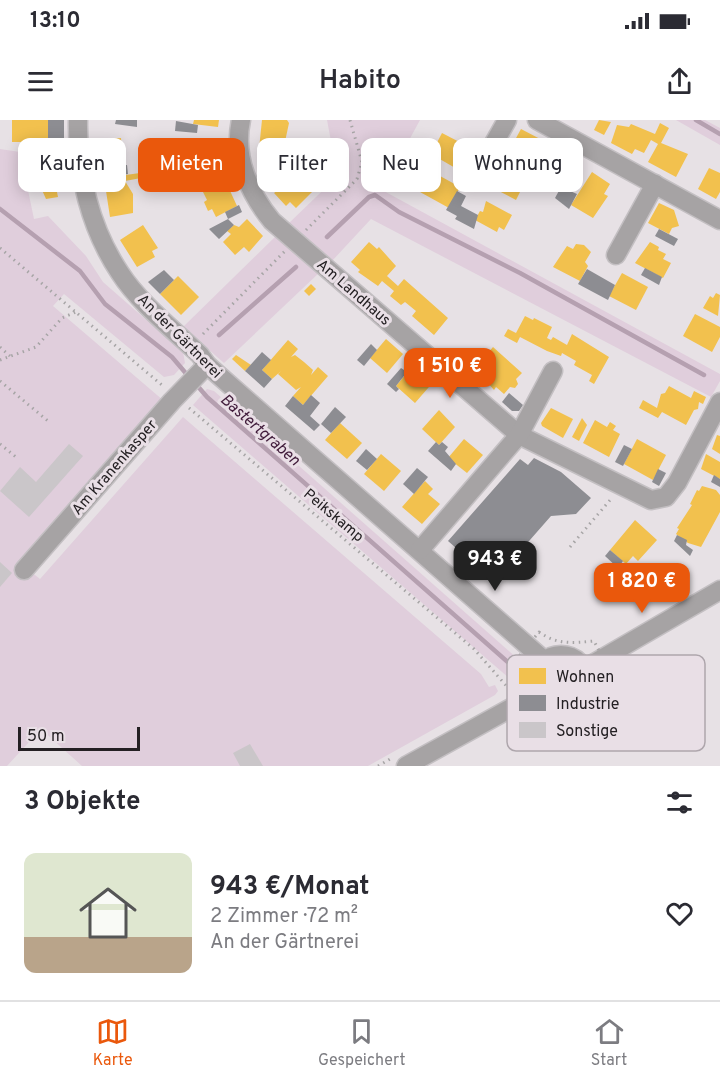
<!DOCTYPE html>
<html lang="de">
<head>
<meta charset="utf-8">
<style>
	body { margin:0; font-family:Overpass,sans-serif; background:#f2f2f3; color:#2b2b33; height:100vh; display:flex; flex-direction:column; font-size:22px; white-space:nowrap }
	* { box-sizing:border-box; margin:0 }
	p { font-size:20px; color:#7c7c81 }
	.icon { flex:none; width:33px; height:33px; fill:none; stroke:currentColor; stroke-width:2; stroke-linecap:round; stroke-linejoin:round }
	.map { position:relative; height:646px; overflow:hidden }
	.details { display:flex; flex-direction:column; background:#fff; flex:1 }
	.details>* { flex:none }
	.banner { position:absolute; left:18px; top:18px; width:684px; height:54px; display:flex; gap:12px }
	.scale { position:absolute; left:18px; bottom:15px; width:122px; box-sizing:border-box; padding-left:6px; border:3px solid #242023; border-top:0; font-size:16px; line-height:21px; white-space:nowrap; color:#242023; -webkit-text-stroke:4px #e9dfe6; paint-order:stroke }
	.price { position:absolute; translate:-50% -51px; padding:0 14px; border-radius:12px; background:#ea580c; color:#fff; font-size:20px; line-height:39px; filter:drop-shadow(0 2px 3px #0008) }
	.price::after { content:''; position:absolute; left:50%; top:36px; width:18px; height:14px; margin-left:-9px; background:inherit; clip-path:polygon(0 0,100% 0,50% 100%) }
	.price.active { background:#222; color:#fff }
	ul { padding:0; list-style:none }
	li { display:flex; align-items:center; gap:18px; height:150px; padding:0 24px }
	li span { display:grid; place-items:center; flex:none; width:168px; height:120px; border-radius:12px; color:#555 }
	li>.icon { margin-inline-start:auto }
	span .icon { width:72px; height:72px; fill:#fffc; stroke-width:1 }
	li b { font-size:26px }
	h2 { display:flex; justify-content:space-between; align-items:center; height:72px; padding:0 24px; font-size:26px }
	.chip { padding:0 21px; border-radius:12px; background:#fff; box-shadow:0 3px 15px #0003; font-size:21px; line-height:54px }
	.chip.active { background:#ea580c; color:#fff }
	.status { display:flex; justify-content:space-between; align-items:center; height:42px; padding:0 30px; background:#fff; direction:ltr }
	.status svg { height:16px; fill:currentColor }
	header { display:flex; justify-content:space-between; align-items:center; height:78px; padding:0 24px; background:#fff; font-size:27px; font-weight:600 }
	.menu { display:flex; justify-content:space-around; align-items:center; height:84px; border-top:2px solid #e1e1e2; background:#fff; font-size:16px; color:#7c7c81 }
	.menu a { display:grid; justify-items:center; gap:3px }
	.menu .active { color:#ea580c }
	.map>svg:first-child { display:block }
</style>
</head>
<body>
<div class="status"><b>13:10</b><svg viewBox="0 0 49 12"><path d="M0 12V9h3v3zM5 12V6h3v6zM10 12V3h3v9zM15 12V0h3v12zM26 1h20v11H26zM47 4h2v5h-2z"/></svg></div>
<header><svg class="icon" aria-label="menu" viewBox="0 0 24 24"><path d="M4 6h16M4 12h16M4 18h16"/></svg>Habito<svg class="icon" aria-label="share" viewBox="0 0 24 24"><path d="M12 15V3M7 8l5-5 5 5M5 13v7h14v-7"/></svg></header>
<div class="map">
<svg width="720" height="646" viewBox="0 0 720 646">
	<rect width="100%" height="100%" fill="#e7e1e5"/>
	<g fill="#e0cedc">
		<path d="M327,0H420L382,70L720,254V261L711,277L371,99L332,141L288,104L345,49L334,37Z"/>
		<path d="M676,0H705L720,8V25Z"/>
		<path d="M0,29L20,32L34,99L48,96L86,136L103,162L183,232L185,243L174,255L164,257L64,174L53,186L164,281L20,443L40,459L183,297L481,554L489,567L495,565L498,571L495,575L368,646H82L41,609L7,646H0Z"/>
		<path d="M277,115L320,152L224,243L183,207Z"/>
		<path d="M207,269L214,271L519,540L520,545L509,558L193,285Z"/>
	</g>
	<g fill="#f2c14e">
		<rect x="12" y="0" width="36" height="22"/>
		<path d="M194,0H219L218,7L193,4Z"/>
		<path d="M262,0H287L289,3L283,31L259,29Z"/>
		<path d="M599,0L611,2L604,15L594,10Z"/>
		<path d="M660,3L669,8L661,23L688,34L676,57L648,42L658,24L651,20L644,33L635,29L632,34L611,23L617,5L629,7L631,4L655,14Z"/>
		<path d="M521,9L544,21L533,41L510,29Z"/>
		<path d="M442,13L469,27L457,49L431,34Z"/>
		<path d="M121,18L123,46H100L98,20Z"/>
		<path d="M210,22L211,25L221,24L225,46L202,50L195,24Z"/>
		<path d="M28,32H42L45,47L48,44L65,43L67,70L57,72L58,77L46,79L42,70L35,71Z"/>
		<path d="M289,48L312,72L296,88L290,82L286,86L274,73L278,70L272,64Z"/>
		<path d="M709,48L720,53V72L716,79L698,69Z"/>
		<path d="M505,49L511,52L519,50L522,58L526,60L516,80L495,69Z"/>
		<path d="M431,51L460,67L449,88L420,72Z"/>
		<path d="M592,52L610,64L604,74L608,76L593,98L571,85Z"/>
		<path d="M140,53L141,58L125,61L133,74V93L110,97L104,58Z"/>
		<path d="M226,62L237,86L216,97L212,89L208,91L204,82L207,80L203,72Z"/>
		<path d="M486,81L512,95L504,110L499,107L497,112L475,100L480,91L483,92Z"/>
		<path d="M659,83L674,90L679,106L672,108L669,114L648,103Z"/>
		<path d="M247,99L263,116L249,132L244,127L235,135L223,122L231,114L227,111L234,105L239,107Z"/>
		<path d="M143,105L158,128L152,131L155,137L137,147L120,120Z"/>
		<path d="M369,122L377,129L379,127L396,146L387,156L398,166L404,159L448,198L434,215L412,196L416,191L405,182L401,185L390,176L394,171L382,161L378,166L358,152L360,150L351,142Z"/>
		<path d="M650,122L659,127L658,130L666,134L663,139L671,143L663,158L635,143Z"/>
		<path d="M576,124L584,125L591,132L585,142L588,146L580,161L553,147L567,126L573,129Z"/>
		<path d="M622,153L648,167L636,190L609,176Z"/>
		<path d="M178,156L199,177L181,195L160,174Z"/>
		<path d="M311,164L316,169L309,176L304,171Z"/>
		<path d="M716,173L720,175L718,196L703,188L710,176L713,178Z"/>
		<path d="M695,194L720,207V217L712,232L683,216Z"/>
		<path d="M525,196L533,200L534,198L552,207L547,218L551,220L553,217L567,225L572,214L609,237L594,264L589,261L592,255L574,245L576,241L562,233L561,236L547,231L520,217L517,223L504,216L508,209L516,213Z"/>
		<path d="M386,219L403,234L387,253L370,238Z"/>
		<path d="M288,220L298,229L291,237L295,235L304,242L313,250L311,255L318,247L328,256L303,285L293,276L301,267L296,270L278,254L281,251L272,259L262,250Z"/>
		<path d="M493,227L522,253L516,259L518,264L515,268L510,267L504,274L496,267L494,270L475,248L481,242L479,237L482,233L487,234Z"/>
		<path d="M236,235L251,245L245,251L232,239Z"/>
		<path d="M418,246L435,260L415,283L396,266L410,249L413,251Z"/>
		<path d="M669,266L691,278L694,271L706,277L703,284L699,282L698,289L694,290L686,305L662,292L658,298L639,288L643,280L657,288L661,274L665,273Z"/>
		<path d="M551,288L573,299L563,318L542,306L541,303Z"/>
		<path d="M439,290L455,307L439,325L422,309Z"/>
		<path d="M582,298L587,305L579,321L572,317Z"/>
		<path d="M595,300L607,307L610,302L616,306L613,310L620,314L609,337L583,323Z"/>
		<path d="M340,303L362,323L347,339L325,320Z"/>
		<path d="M717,315L720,316V334L712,329Z"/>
		<path d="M464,319L483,335L467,353L448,338Z"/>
		<path d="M637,319L666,335L653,360L624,344Z"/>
		<path d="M381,334L401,351L384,371L364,354Z"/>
		<path d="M706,334L720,342V359L701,349Z"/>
		<path d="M425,361L433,369L428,374L440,384L422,404L402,387Z"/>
		<path d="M702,366L716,370L720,375V392L701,427L688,423L676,414L679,409L677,408L692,385L690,384L697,370L699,371Z"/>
		<path d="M635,400L657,420L638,441L633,436L626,444L610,430Z"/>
	</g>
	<g fill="#8d8d92">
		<rect x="48" y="0" width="16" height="22"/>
		<path d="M116,0H137V7L115,4Z"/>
		<path d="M176,1L198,5L197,13L175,11Z"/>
		<rect x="23" y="22" width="22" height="10"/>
		<path d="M260,29L276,30L275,41L259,39Z"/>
		<path d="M520,34L540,44L536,52L516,42Z"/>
		<path d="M283,42L287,50L274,62L263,51Z"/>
		<path d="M201,43L204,59L185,63L182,47Z"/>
		<path d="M127,45L128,54L107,57L105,46Z"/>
		<path d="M224,56L225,63L212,68L209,58Z"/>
		<path d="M561,67L577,74L569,89L555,78Z"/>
		<path d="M457,71L466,76L461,86L478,95L474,109L455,99L457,96L446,90Z"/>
		<path d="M239,85L242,92L228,99L234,105L219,119L209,109L228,99L225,92Z"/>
		<path d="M659,109L678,119L674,126L655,116Z"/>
		<path d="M645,148L662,157L659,165L641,155Z"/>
		<path d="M587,149L615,165L608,180L578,164Z"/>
		<path d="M164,150L174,160L160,174L148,162Z"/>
		<path d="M371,224L377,230L364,246L357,240Z"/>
		<path d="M262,232L271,240L262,250L272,259L264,268L245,251Z"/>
		<path d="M463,233L474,243L467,251L456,241Z"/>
		<path d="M401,248L407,252L396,266L399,269L396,272L387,264Z"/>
		<path d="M509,273L523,285L519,291H512L502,282Z"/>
		<path d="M311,275L320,283L310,296L320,305L314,311L285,286L293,276L303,285Z"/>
		<path d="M335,287L346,297L331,313L321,304Z"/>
		<path d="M436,322L439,325L442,322L448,327L445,331L456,344L451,351L428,331Z"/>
		<path d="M624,325L632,329L623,346L615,342Z"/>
		<path d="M366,329L377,339L367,350L356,341Z"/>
		<path d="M534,338L561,352L591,378L576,394L551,396L494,461L448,421L520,339L528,345Z"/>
		<path d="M417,348L428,357L414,374L403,364Z"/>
		<path d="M658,349L666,353L659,366L652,362Z"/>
		<path d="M714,355L720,359V367L711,362Z"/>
		<path d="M677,415L687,420L686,425L693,430L690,436L674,421Z"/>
		<path d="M610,430L623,441L618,448L605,436Z"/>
	</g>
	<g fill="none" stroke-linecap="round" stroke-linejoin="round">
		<g stroke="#b5a0b0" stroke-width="4.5">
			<path d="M696,0L720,14"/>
			<path d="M0,89L80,151L105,184L172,237L189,257"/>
			<path d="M327,117L369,77L375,75L399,92L520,153L704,255"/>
			<path d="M219,215L296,147"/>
			<path d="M195,263L207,277L510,544"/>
		</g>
	</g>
	<g fill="#cac6c9">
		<path d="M69,324L83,336L29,397L0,371L20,347L36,362Z"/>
		<path d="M0,442L12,453L0,467Z"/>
		<path d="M250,624L263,646H240L233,633Z"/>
	</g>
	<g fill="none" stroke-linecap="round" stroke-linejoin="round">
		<g stroke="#c3bfc2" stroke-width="21">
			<g id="minor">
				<path d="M78,0C77,54 90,108 120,153C140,184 174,210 200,235L207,245L545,541"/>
				<path d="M241,0C233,37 249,73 272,101L519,315L651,380L666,377L677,363L720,282"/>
				<path d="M537,0L720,100"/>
				<path d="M474,59L507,0"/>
				<path d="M616,135L655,64"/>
				<path d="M420,430L519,315L553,251"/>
				<path d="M24,450L172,281L207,245"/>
				<circle cx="561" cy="561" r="26"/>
				<path d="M584,549L720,470"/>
				<path d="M406,646L538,573"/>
			</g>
		</g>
		<g stroke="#a7a5a6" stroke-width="3" stroke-dasharray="1.5 4.5" stroke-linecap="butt">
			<path d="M306,110L357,59L362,42L350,0"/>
			<path d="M0,128L163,266"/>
			<path d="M203,214L285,131"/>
			<path d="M0,227L10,236"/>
			<path d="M0,240L36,227L62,198L76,192"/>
			<path d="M0,261L48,301"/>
			<path d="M189,288L474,529L510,570"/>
			<path d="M0,324L16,337"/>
			<path d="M570,427L611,379"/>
			<path d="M539,512C557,525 573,523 594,521L610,552C609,558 605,563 603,569C588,607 564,601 529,598L510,570L524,560L525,543L520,535Z"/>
			<path d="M378,646L392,638"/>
		</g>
		<use href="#minor" stroke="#a6a3a4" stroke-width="18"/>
	</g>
	<g text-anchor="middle" stroke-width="6" stroke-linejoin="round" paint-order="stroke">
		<g font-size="15" fill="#242023" stroke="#e9dfe6">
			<text transform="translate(354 172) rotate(41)" y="5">Am Landhaus</text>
			<text transform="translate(180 216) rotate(45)" y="5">An der Gärtnerei</text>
			<text transform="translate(114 347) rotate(-49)" y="5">Am Kranenkasper</text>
			<text transform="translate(334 395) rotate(40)" y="5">Peikskamp</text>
		</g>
		<g font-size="16" font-style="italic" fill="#411c3b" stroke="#e9dfe6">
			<text transform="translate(261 309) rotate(41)" y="6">Bastertgraben</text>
		</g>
	</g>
	<rect x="507" y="535" width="198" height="96" rx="9" fill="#e9dfe6" stroke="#aea6ac" stroke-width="1.5"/>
	<rect x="519" y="548" width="27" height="16" fill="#f2c14e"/>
	<rect x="519" y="575" width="27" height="16" fill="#8d8d92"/>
	<rect x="519" y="602" width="27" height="16" fill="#cac6c9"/>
	<g font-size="16" fill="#242023">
		<text x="556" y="562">Wohnen</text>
		<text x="556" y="589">Industrie</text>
		<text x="556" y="616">Sonstige</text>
	</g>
</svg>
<div class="scale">50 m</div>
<b class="price" style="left:450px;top:279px">1 510 €</b>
<b class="price active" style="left:495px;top:472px">943 €</b>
<b class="price" style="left:642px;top:494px">1 820 €</b>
<div class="banner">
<a class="chip">Kaufen</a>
<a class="chip active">Mieten</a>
<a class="chip">Filter</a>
<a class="chip">Neu</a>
<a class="chip">Wohnung</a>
</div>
</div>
<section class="details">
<h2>3 Objekte<svg class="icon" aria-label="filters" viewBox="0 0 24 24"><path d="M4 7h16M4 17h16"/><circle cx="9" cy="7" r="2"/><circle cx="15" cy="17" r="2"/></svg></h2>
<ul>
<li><span style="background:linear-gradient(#dfe7d0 70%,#b9a48a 0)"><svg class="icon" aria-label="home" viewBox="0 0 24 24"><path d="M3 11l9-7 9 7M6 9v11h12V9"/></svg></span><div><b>943 €/Monat</b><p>2 Zimmer · 72 m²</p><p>An der Gärtnerei</p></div><svg class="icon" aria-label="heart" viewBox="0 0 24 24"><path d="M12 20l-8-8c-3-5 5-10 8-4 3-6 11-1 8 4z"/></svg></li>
</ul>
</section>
<nav class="menu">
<a class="active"><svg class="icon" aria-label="map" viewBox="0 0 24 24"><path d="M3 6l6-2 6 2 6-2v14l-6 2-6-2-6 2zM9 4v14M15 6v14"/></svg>Karte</a>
<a><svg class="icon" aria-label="saved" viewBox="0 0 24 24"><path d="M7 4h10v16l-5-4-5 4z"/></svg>Gespeichert</a>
<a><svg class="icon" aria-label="home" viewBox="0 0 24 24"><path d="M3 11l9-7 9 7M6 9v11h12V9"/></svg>Start</a>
</nav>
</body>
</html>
